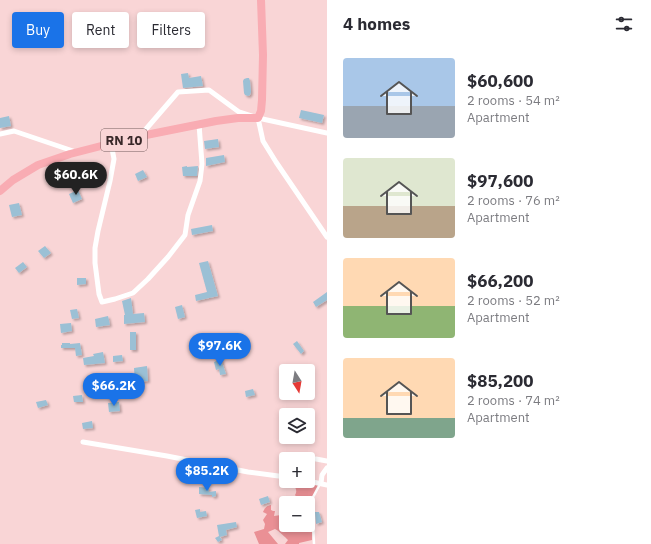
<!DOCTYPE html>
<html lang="en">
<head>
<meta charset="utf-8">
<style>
	body { margin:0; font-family:"IBM Plex Sans",sans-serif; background:#f7f7f7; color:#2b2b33; height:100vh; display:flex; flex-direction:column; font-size:15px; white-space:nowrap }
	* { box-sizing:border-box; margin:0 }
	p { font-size:13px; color:#7c7c81 }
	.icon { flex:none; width:22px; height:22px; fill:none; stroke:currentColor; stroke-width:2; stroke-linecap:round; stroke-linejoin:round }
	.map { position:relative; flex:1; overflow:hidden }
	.details { display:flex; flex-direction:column; background:#fff; width:324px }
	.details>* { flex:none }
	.hud { position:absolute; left:12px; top:12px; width:255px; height:36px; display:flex; gap:8px }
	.needle { width:26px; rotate:169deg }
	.controls { position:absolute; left:279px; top:364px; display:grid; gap:8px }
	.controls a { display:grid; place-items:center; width:36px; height:36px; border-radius:4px; background:#fff; box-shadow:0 2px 6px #0003; font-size:20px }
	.price { position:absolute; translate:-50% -34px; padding:0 9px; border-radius:14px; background:#1a73e8; color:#fff; font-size:13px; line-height:26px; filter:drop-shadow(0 1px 2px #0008) }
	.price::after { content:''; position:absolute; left:50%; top:24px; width:12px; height:9px; margin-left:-6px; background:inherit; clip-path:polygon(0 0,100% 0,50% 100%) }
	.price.current { background:#222; color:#fff }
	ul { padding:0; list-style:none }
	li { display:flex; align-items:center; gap:12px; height:100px; padding:0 16px }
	li span { display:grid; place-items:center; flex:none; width:112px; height:80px; border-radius:4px; color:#555 }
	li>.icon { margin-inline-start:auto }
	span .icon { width:48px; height:48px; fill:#fffc; stroke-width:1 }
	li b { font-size:17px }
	h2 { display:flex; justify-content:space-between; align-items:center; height:48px; padding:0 16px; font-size:17px }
	.tag { padding:0 14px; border-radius:4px; background:#fff; box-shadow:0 2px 6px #0003; font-size:14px; line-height:36px }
	.tag.current { background:#1a73e8; color:#fff }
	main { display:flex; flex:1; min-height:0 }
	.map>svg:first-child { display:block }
</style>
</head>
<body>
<main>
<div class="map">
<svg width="327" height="544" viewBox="0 0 327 544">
	<defs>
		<filter id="shadow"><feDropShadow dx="2" dy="2" stdDeviation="1" flood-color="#0004"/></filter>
	</defs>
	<rect width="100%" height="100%" fill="#f9d5d6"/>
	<path fill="#ea9095" d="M294,481H303L319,484L312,499V540L299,543V544H285L288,540C286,538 278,530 275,529L268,532L278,544H259L254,532L264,529L265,524L263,520L267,514L263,512C265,507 267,506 271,505V510L273,511H275L274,516L281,515L284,517L286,525C290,527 302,525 308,525V503H299L298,499L295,495C298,490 295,487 292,483Z"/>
	<g fill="#9bc0d5" filter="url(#shadow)">
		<path d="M188,73L189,78L201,76L203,86L183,88L181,74Z"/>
		<path d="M247,78H249L250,81L251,92L250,95L248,96L245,95L244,93L243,81L244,79Z"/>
		<path d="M301,110L324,115L322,123L299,118Z"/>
		<path d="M9,116L11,126L0,128V118Z"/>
		<path d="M218,139L219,147L205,149L204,141Z"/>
		<path d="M224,155L225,162L206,166V158Z"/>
		<path d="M187,166V167L198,166L197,176H183L182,167Z"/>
		<path d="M143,170L147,177L138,181L135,174Z"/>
		<path d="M78,190L82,199L73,203L69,194Z"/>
		<path d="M19,203L22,215L12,217L9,205Z"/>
		<path d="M212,225L213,231L192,235L191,229Z"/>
		<path d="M45,246L51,253L44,258L38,251Z"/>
		<path d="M208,261L218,296L196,301L195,295L207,292L199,263Z"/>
		<path d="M23,262L27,267L19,273L15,268Z"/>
		<path d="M77,278H86V284L77,285Z"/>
		<path d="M327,292V300L316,307L313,302Z"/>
		<path d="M131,298L133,314L144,313L145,322L124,324V315H125L122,301Z"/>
		<path d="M182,305L185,317L178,319L175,307Z"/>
		<path d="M77,309L79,318L72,319L70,310Z"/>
		<path d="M108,316L110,325L96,327L95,319Z"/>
		<path d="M71,323L72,331L61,333L60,324Z"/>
		<rect x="130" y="332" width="6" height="18"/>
		<path d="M297,341L304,351L301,354L293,344Z"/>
		<path d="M62,343H70V344L80,343L82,355L76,356L75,348H61V345H62Z"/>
		<path d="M103,352L105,363L84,365L83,358L94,356L93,354Z"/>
		<path d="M122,355L123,361L113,362V356Z"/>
		<path d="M221,359L226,374L220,375L219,369L216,370L214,362Z"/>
		<path d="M147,366L148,381L135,382L134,368Z"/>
		<path d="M253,389L255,395L246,397L245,391Z"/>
		<path d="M82,395L83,402H74L73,396Z"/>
		<path d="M46,400L48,405L38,408L36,402Z"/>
		<path d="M119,402L120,411L109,412L108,403Z"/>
		<path d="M92,421L93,428L83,429L82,423Z"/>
		<path d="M199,487L209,488V492L216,491V496L212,497V495L199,494Z"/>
		<path d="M268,496L270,502L261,505L259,499Z"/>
		<path d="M200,509V512L206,511L207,516L197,518L195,510Z"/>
		<path d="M315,512H319L322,522L316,524Z"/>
		<path d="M236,522L237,527L226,530L227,535L220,537L222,540L218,542L215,538L219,536L217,525Z"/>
	</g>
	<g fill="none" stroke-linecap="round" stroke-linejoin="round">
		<path stroke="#fff" stroke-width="2.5" d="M314,544L312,499L320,484"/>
		<g stroke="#fff" stroke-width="5">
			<path d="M258,118L263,141L276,162L327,237"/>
			<path d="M0,134L14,131L76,152"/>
			<path d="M140,136L178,92L209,90L239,112L258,118L327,133"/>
			<path d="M111,143L114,159L110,181L98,231L95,248V263L99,294L102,302L115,299L133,293L148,279L168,257L185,235L188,215L200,181L202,164L199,124"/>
			<path d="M83,442L167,456L248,472L286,477"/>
			<path d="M316,459L327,461"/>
			<path d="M308,481L327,485"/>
			<path d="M321,483L322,475L327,468"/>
		</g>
		<path stroke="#f9acb3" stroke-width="8" d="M0,191L13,180L38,165L70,154L136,137L216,121L238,118H258L261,111L262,100L263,55L261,0"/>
	</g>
	<g text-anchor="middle" stroke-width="3.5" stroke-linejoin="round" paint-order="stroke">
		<rect fill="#f9d5d6" stroke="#735c5d" stroke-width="1" x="101" y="129" width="46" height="22" rx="3"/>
		<g font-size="13" font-weight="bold" fill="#392829">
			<text x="124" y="145">RN 10</text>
		</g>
	</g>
</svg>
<div class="controls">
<a><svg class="needle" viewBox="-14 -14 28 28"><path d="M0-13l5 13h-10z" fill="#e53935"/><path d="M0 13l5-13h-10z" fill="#7c7c81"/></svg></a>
<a><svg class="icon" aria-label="layers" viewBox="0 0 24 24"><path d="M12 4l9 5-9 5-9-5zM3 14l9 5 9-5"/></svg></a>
<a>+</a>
<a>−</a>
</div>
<b class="price current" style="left:76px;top:196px">$60.6K</b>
<b class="price" style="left:220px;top:367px">$97.6K</b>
<b class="price" style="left:114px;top:407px">$66.2K</b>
<b class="price" style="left:207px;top:492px">$85.2K</b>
<div class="hud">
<a class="tag current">Buy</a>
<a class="tag">Rent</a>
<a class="tag">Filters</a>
</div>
</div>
<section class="details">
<h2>4 homes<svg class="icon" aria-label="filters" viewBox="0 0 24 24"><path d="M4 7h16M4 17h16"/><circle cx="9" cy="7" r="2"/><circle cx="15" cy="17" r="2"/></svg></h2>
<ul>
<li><span style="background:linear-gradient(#a9c7e8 60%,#9aa5b1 0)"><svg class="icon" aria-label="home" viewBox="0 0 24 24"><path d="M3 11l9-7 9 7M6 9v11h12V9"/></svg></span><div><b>$60,600</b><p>2 rooms · 54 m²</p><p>Apartment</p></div></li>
<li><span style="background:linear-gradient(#dfe7d0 60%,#b9a48a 0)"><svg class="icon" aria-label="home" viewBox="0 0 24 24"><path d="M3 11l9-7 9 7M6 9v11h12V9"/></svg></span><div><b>$97,600</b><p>2 rooms · 76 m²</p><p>Apartment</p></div></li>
<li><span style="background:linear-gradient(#ffd9b3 60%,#8fb573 0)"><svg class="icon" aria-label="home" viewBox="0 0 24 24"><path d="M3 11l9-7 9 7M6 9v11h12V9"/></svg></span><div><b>$66,200</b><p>2 rooms · 52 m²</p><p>Apartment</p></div></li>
<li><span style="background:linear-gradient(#ffd9b3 75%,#7fa58c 0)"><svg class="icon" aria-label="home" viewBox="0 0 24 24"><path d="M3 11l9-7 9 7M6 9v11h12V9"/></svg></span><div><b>$85,200</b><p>2 rooms · 74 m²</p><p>Apartment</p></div></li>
</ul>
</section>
</main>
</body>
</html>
